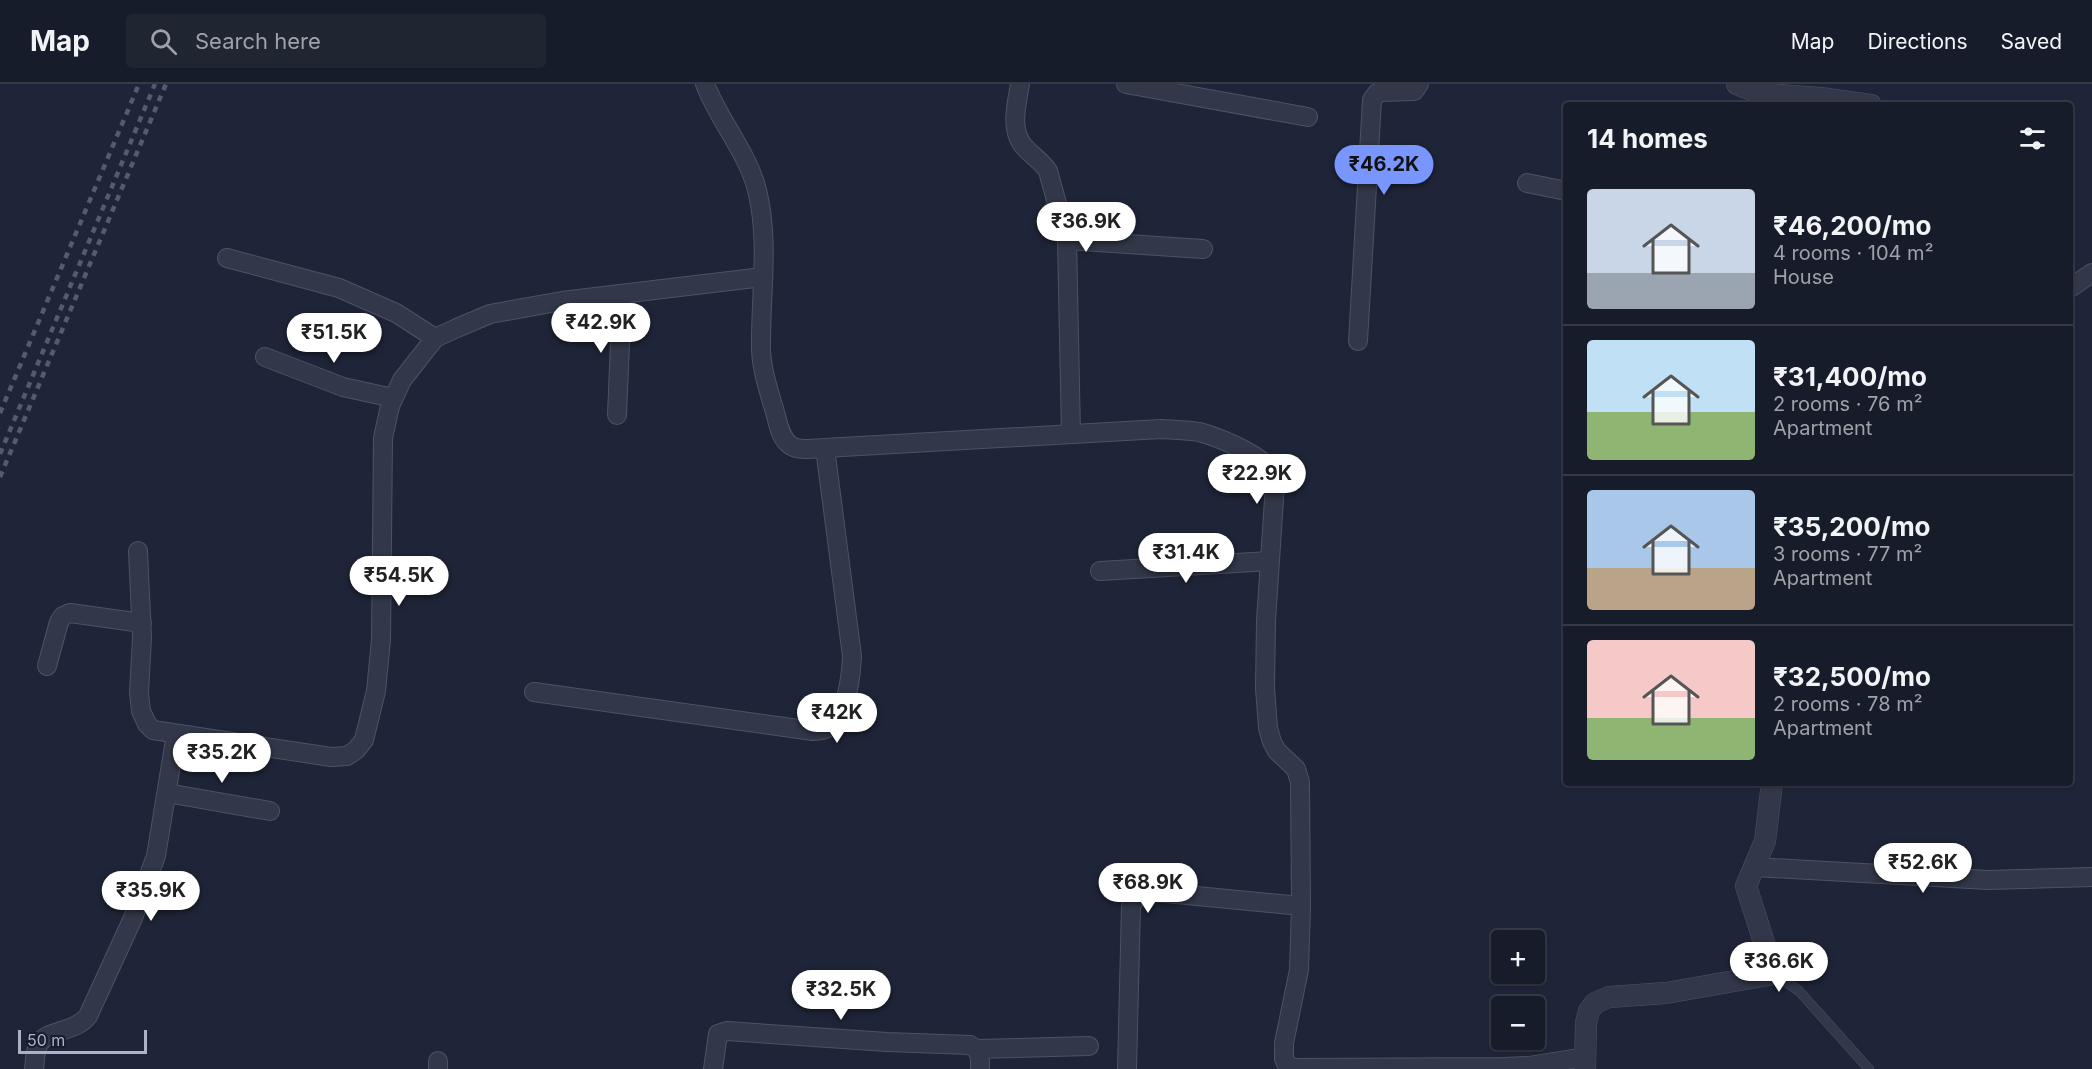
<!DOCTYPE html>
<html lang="en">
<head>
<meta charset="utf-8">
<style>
	body { margin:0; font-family:Inter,sans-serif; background:#202532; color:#f1f3f6; height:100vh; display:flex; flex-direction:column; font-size:22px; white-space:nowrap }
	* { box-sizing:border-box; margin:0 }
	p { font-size:20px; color:#9ea1a8 }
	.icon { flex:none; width:33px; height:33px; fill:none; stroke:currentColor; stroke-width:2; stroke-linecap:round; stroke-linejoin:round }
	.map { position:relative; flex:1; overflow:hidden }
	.details { position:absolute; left:1563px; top:18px; width:510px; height:684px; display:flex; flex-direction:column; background:#171c2a; border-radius:6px; box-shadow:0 2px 4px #0004,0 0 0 2px #363a47 }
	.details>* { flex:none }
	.tools { position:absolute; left:1491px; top:846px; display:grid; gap:12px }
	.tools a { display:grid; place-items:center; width:54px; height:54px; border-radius:6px; background:#171c2a; box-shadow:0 2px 4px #0004,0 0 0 2px #363a47; font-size:30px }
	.scale { position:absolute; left:18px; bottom:15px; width:129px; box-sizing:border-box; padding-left:6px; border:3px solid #acb2c6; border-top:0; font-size:16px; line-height:21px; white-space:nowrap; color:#acb2c6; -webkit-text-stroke:4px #181d2d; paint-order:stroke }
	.price { position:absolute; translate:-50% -51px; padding:0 14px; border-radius:21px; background:#fff; color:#222; font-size:20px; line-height:39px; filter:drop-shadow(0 2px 3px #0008) }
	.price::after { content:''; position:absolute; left:50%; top:36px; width:18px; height:14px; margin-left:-9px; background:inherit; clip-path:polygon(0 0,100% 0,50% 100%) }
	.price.on { background:#7995fe; color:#111 }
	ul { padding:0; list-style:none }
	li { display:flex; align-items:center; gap:18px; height:150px; padding:0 24px }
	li+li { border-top:2px solid #363a47 }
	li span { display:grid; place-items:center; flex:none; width:168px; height:120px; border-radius:6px; color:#555 }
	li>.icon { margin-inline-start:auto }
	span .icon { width:72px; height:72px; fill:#fffc; stroke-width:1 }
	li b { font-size:26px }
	h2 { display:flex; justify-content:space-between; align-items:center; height:72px; padding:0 24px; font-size:26px }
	header { display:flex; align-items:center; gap:36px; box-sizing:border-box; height:84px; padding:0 30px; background:#171c2a; border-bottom:2px solid #363a47 }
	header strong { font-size:28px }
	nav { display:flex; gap:33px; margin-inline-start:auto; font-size:21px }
	.search { width:420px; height:54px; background:#202532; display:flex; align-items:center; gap:15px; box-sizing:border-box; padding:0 21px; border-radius:6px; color:#9ea1a8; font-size:22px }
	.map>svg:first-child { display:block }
</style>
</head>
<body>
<header>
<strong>Map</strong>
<div class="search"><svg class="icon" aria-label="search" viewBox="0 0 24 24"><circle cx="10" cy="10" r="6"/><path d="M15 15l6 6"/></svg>Search here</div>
<nav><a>Map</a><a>Directions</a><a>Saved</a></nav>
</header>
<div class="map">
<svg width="2092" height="985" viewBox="0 0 2092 985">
	<rect width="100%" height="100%" fill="#1f2538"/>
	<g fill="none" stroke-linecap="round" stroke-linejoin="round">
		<g stroke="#4d5264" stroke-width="10">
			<path id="service" d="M1774,890L1799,907L1869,985"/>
		</g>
		<g stroke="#4d5264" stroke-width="20">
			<g id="minor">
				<path d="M705,0C719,37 747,67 757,106C770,158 760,213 761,266C762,287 769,308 775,328C778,339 780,354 790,361C795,365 801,365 807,365L1161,345C1174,346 1187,346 1199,348C1218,353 1254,368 1267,382C1271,387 1273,394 1275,400L1266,537L1265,604L1268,644L1272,658L1277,667L1296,685L1300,698L1301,822L1299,886L1284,959V975L1287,981L1294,984L1504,983L1529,982L1585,973"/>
				<path d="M1020,0C1017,19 1010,43 1022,60C1029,70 1041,76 1048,87L1067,156L1071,350"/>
				<path d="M1126,0L1308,33"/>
				<path d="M1527,99L1566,107"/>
				<path d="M1067,156L1203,165"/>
				<path d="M227,174L339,204L396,229L435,254"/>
				<path d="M2070,204L2092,189"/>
				<path d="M1358,257L1372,16L1377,9L1381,8L1414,7L1419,0"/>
				<path d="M265,273L343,303L393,314"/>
				<path d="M617,331L622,210"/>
				<path d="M138,467L142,554L139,609L141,627L147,640L153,646L331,673L347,672L356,666L364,656L376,607L381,556L383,354L390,322L402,296L435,254L457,244L490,230L562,217L763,193"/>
				<path d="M1100,487L1270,477"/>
				<path d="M47,582L59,538L63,532L70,529L142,539"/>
				<path d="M534,608L813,647C818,646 823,647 827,644C847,632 851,593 852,572L825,364"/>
				<path d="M167,709L270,727"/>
				<path d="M1754,783L1988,796L2092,793"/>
				<path d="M977,965L1089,962"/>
				<path d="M438,977V985"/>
				<path d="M34,985C35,977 35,968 38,961C46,945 75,949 88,932L133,834L156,772L176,650"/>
				<path d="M713,985L718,950L727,947L887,958L970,961C981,967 980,973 980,985"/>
				<path d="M1127,985L1131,822L1138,810L1145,807L1301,822"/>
			</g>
		</g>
		<g stroke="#4d5264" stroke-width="22">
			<g id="tertiary">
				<path d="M1737,0C1764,13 1791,11 1820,14C1837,16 1854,19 1871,21"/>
				<path d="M1585,985L1586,939L1589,927L1595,919L1609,913L1666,909L1774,890L1746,802L1765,757L1772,699"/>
			</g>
		</g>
		<use href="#service" stroke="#323849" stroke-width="9"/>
		<use href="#minor" stroke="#323849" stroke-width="18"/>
		<use href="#tertiary" stroke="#323849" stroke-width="21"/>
		<g stroke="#545a70" stroke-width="4.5" stroke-dasharray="6 6" stroke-linecap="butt">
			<path d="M0,329L139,0"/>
			<path d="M0,370L155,0"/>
			<path d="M0,393L166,0"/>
		</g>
	</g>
</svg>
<div class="tools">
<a>+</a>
<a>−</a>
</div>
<div class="scale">50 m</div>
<b class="price on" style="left:1384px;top:112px">₹46.2K</b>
<b class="price" style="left:1086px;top:169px">₹36.9K</b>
<b class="price" style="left:601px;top:270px">₹42.9K</b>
<b class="price" style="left:334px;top:280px">₹51.5K</b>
<b class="price" style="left:1257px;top:421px">₹22.9K</b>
<b class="price" style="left:1186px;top:500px">₹31.4K</b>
<b class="price" style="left:399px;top:523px">₹54.5K</b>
<b class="price" style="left:837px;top:660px">₹42K</b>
<b class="price" style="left:222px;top:700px">₹35.2K</b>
<b class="price" style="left:1923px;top:810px">₹52.6K</b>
<b class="price" style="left:1148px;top:830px">₹68.9K</b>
<b class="price" style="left:151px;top:838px">₹35.9K</b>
<b class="price" style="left:1779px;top:909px">₹36.6K</b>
<b class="price" style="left:841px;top:937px">₹32.5K</b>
<section class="details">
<h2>14 homes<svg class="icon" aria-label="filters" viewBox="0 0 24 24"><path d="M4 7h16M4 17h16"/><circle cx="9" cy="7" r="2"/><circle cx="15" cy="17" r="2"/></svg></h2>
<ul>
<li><span style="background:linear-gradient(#c9d6e8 70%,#9aa5b1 0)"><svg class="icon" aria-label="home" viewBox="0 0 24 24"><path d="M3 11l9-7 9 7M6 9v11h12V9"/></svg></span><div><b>₹46,200/mo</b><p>4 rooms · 104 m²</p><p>House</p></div></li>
<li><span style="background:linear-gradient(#bfe0f5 60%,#8fb573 0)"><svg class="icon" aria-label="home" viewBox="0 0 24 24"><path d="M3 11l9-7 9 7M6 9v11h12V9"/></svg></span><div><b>₹31,400/mo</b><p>2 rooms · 76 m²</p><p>Apartment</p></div></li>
<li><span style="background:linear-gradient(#a9c7e8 65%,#b9a48a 0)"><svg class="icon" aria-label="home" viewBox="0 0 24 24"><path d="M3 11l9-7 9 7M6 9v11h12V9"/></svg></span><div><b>₹35,200/mo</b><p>3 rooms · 77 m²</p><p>Apartment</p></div></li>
<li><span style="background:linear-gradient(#f6c9c9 65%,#8fb573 0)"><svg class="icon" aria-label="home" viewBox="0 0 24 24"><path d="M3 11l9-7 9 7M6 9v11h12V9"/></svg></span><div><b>₹32,500/mo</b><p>2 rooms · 78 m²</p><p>Apartment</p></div></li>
</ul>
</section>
</div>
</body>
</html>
